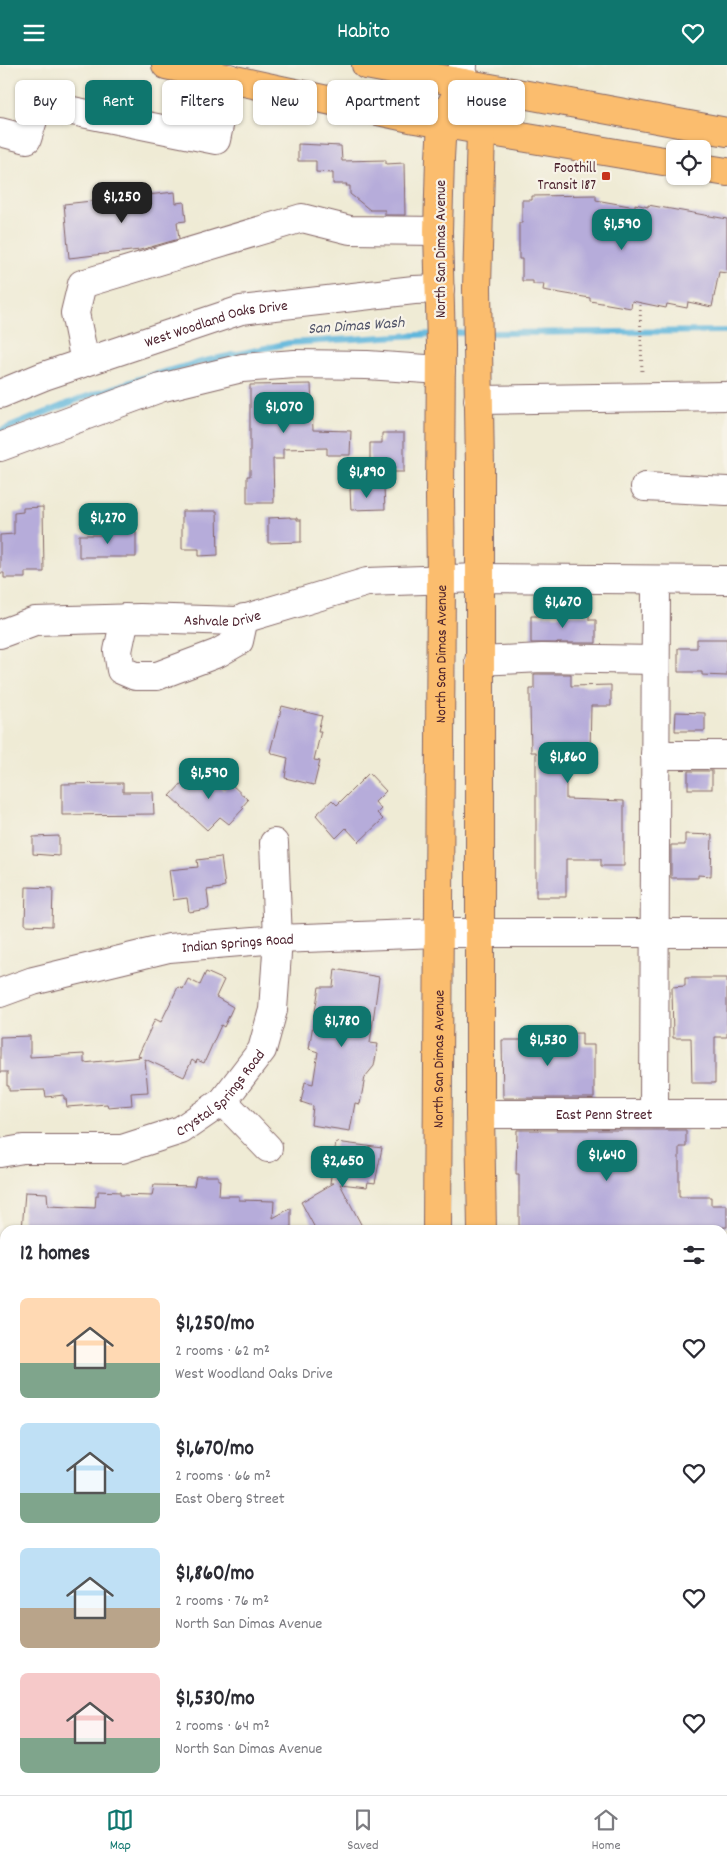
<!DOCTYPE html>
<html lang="en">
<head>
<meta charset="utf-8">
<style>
	body { margin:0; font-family:Dekko,sans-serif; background:#f2f2f3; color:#2b2b33; height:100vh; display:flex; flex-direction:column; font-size:19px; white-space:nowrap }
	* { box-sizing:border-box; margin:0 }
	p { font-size:16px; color:#7c7c81 }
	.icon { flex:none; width:28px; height:28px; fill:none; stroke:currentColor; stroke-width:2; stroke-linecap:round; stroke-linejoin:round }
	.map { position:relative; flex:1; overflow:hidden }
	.drawer { position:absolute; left:0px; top:1160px; width:728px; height:570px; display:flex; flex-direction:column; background:#fff; border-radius:15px 15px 0 0; box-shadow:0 1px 4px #0004 }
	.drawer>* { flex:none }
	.guide { position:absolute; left:15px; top:15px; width:698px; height:45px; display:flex; gap:10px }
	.buttons { position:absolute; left:666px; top:75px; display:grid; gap:10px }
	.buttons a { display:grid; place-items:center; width:45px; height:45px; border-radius:8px; background:#fff; box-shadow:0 1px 4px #0004; font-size:25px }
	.price { position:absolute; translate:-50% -42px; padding:0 11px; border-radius:10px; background:#0f766e; color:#fff; font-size:16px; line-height:32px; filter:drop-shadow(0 1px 2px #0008) }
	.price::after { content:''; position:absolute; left:50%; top:30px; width:15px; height:11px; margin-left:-8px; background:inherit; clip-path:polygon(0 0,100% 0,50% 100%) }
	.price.active { background:#222; color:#fff }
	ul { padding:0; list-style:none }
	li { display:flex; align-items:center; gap:15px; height:125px; padding:0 20px }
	li span { display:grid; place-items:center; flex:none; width:140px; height:100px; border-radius:8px; color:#555 }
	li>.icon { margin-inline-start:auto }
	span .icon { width:60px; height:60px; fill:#fffc; stroke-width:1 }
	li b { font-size:21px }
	h2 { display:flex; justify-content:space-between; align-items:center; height:60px; padding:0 20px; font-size:21px }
	.pill { padding:0 18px; border-radius:8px; background:#fff; box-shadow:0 1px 4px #0004; font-size:18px; line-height:45px }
	.pill.active { background:#0f766e; color:#fff }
	header { display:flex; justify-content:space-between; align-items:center; height:65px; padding:0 20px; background:#0f766e; color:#fff; font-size:22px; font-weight:600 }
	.tab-bar { display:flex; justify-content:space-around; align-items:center; height:70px; border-top:1px solid #e1e1e2; background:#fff; font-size:14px; color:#7c7c81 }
	.tab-bar a { display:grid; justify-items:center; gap:2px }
	.tab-bar .active { color:#0f766e }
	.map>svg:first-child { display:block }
</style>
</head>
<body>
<header><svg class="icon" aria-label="menu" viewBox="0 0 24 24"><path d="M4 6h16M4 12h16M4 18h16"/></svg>Habito<svg class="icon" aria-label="heart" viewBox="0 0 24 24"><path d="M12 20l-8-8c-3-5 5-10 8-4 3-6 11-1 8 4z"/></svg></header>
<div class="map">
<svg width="727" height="1730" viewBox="0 0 727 1730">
	<rect width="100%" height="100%" fill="#f7f3e8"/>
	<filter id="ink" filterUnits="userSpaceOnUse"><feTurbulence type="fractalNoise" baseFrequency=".02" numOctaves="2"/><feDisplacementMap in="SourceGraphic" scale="10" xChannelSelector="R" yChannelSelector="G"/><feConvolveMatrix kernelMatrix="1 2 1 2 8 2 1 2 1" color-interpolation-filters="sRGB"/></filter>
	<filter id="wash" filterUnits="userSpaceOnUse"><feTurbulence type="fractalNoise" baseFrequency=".0096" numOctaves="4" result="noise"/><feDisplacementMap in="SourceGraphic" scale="20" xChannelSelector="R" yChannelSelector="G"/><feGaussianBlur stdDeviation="1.12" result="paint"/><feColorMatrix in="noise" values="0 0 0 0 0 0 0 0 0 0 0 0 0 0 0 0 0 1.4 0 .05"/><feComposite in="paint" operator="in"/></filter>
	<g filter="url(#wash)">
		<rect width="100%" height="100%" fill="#efebd5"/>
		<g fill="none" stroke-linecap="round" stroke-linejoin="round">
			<g stroke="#5fb6db" stroke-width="6">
				<path d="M446,268H471"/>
				<path d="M483,268L727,266"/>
				<path d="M0,366L79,334L145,312L205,296L289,278L433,269"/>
			</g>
		</g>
		<g id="blocks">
			<g fill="#b6acda">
				<path d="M298,79L341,81L342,96L386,95V99L404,98L405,150H385V145H370L350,129V121H346L347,119H333V108L316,107V96H298Z"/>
				<path d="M175,127L176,138L184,137L186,156L177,157L179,174L140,185L69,193L64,139Z"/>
				<path d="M596,130V135L635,142V139L648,142V140L727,154V208L719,207L712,242L688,237L687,243L667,239L666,243L632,236L631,243L590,236V233L543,225L544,219H533V216H522V194H519V158H522V135H532V131Z"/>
				<path d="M311,319L313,365L351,366L350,390H327V383L283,384V394H273L274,438H247V411H250V320Z"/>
				<path d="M382,368H404V407H370V378H382Z"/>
				<path d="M384,423L385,444L351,445L350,424Z"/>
				<path d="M43,442L44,507H25V513H4V508H0V470L14,469V448L23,447V443Z"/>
				<path d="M182,446H217L218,490L199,491V484H182Z"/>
				<path d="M290,452V453H297V455H301V477L268,478V453Z"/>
				<path d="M108,467H136V492H79V470H108Z"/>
				<path d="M543,550H589V555H596V578H531V551H543Z"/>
				<path d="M697,574H727V611L702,610V607H678V583H697Z"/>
				<path d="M534,609H571V621L611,620V641H591L590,687H566V734L624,736V801H601V794H566V832H536V687H531L530,640V624H534Z"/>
				<path d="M282,641L322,651L318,666H321L314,695L320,696L314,720L285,713L288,693L273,689V688L270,687Z"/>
				<path d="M676,647L705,648V666H675Z"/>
				<path d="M196,703L203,710L205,708L224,725L230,718L248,735L242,742L244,743L229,759L220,752L207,765L170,731Z"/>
				<rect x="688" y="706" width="24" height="18"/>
				<path d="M369,708L386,726L375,737L381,744L377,748L383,754L359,777L346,763L336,773L316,750L332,735L337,740Z"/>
				<path d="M123,718V727H153L154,749L62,750V719Z"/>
				<path d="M685,769L712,770L711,811L698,810V813H671V780H685Z"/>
				<path d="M59,771V791L33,789V772Z"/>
				<path d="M221,792L225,821L221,822V823L207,825L209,842L208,844L189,847L187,833L173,835L169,805L198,802L197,795Z"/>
				<path d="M26,822L53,823L52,861L25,860Z"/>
				<path d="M335,904L379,912L370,978L378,979L374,1001L365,1012L360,1039L355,1038L350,1066L311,1060L313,1041L301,1037L305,1017L313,1019L318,987L309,984L319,922H333Z"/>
				<path d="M206,907L224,915L216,932L233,942L224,962L221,960L204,998L197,995L196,998L192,995L184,1012L145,994L148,1027L131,1028L132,1040L108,1042L107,1039L67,1042L66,1034H64V1030L46,1032L45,1025L9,1026V1021H7V1007H0V972L30,971V992L84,989V998L141,992L138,991L155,954L161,957L178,922L183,924L188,914L200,920Z"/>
				<path d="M685,913H727V972H715V1018H692L691,973H673L672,922L685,921Z"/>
				<path d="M582,968V980H594V1033H503L502,975H530V969Z"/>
				<path d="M517,1065H686V1082H679V1132H711V1140H727V1162L709,1163V1165H519V1109H516Z"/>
				<path d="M336,1077L382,1083L375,1118L368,1117L367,1122L340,1119L364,1165H316L301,1137L334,1118H330Z"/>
				<path d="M196,1111H218V1115H220L219,1131H239V1135L274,1136L273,1153L291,1143V1165H22L25,1127L47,1128L48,1141L95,1143L96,1131H98V1126L120,1127V1130L152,1131L154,1120L194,1121Z"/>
			</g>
		</g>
	</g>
	<g filter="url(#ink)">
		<use href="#blocks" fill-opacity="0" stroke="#846666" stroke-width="1"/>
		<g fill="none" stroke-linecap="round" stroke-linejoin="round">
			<g stroke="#846666" stroke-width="30">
				<g id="minor">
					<path d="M462,18L463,0"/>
					<path d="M0,67L27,74L38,39L216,75L229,13"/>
					<path d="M85,297L75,248L82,219L302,153L350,165L438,166"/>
					<path id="s1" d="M0,329L44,311L241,245L414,225L440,224"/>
					<path d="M478,335L727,331"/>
					<path d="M0,382L160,323L242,303L295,299L367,300L441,305"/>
					<path d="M645,422L727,426"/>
					<path d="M125,553L118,586L121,605L135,611H157L218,588L239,576L244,553"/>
					<path id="s2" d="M0,569L35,556L140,553L237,556L367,517L479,513L727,515"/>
					<path d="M479,596L542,593L655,595"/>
					<path d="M655,690H727"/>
					<path id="s3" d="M0,928L33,916L169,883L278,874L439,868H727"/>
					<path d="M223,1036L268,1083"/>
					<path id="s4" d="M480,1049H727"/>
					<path d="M654,1049L656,515"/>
					<path id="s5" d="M0,1088L23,1084H122L181,1065L223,1036L262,985L273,945L278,874L274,778"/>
					<path d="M0,1495H5"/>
					<path d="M722,1496H727"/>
				</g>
			</g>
			<g stroke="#846666" stroke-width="30">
				<g id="major">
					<path d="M166,0L415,54L675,98"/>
					<path d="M366,0L727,67"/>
					<path d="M462,18L481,64L477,223L480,403V1049L482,1165"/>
					<path d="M702,103L727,107"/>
					<path id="s6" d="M437,1165L441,514L440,431L441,281L438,166L440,93L442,58L462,18"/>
					<path d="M722,1245H727"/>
					<path d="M0,1251H5"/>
					<path d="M433,1725V1730"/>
					<path d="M486,1725V1730"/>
				</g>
			</g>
			<g stroke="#846666" stroke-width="30">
				<g id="highway">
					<path d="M722,1582H727"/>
					<path d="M0,1605L5,1604"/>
					<path d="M722,1686H727"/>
					<path d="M0,1691H5"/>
					<path d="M0,1719H5"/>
				</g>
			</g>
			<path stroke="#846666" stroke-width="3" stroke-dasharray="1 4" stroke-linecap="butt" d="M640,240L642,309"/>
			<use href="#minor" stroke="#fff" stroke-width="28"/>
			<use href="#major" stroke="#fbbd6e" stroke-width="28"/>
			<use href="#highway" stroke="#fbbd6e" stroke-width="28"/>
		</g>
	</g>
	<rect fill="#c8321e" stroke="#f7f3e8" stroke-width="2" x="601" y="106" width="10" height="10" rx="2.5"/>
	<g text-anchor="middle" stroke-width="4.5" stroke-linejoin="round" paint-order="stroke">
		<g font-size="15" fill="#4a1f2b" stroke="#f7f3e8" text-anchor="end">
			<text x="596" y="107">Foothill<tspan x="596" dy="17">Transit 187</tspan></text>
		</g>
		<g font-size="15" fill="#4a1f2b" stroke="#f7f3e8">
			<text transform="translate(440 184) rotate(-90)" y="5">North San Dimas Avenue</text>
			<text dy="5" stroke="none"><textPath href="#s1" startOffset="228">West Woodland Oaks Drive</textPath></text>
			<text dy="5" stroke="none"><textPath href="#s2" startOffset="225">Ashvale Drive</textPath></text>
			<text dy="5" stroke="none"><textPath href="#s6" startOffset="576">North San Dimas Avenue</textPath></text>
			<text dy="5" stroke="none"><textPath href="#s3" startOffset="244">Indian Springs Road</textPath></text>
			<text dy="5" stroke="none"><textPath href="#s6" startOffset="171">North San Dimas Avenue</textPath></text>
			<text dy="5" stroke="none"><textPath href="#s5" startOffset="239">Crystal Springs Road</textPath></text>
			<text dy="5" stroke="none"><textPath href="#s4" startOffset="124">East Penn Street</textPath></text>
		</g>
		<g font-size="16" font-style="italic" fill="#515469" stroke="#f7f3e8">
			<text transform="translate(356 259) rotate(-4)" y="6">San Dimas Wash</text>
		</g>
	</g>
</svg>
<div class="buttons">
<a><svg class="icon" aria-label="locate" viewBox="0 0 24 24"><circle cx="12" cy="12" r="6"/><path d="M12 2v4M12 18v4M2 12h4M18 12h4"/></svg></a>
</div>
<b class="price active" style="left:122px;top:159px">$1,250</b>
<b class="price" style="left:622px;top:186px">$1,590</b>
<b class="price" style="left:284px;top:369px">$1,070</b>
<b class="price" style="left:367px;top:434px">$1,890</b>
<b class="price" style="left:108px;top:480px">$1,270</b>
<b class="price" style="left:563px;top:564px">$1,670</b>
<b class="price" style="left:568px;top:719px">$1,860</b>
<b class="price" style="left:209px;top:735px">$1,590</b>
<b class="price" style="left:342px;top:983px">$1,780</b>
<b class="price" style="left:548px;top:1002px">$1,530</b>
<b class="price" style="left:607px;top:1117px">$1,640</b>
<b class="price" style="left:343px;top:1123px">$2,650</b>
<div class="guide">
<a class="pill">Buy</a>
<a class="pill active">Rent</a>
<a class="pill">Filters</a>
<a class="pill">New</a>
<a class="pill">Apartment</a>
<a class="pill">House</a>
</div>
<section class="drawer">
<h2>12 homes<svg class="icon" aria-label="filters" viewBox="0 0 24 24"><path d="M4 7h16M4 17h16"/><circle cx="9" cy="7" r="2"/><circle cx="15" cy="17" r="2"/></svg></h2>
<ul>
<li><span style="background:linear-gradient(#ffd9b3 65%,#7fa58c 0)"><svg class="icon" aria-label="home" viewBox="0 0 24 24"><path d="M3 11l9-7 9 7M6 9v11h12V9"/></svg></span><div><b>$1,250/mo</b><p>2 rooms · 62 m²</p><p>West Woodland Oaks Drive</p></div><svg class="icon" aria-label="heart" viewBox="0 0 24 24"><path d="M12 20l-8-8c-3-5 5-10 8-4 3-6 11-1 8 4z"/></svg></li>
<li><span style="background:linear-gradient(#bfe0f5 70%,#7fa58c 0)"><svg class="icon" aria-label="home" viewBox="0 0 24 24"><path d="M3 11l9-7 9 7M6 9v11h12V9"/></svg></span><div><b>$1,670/mo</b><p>2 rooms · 66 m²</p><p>East Oberg Street</p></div><svg class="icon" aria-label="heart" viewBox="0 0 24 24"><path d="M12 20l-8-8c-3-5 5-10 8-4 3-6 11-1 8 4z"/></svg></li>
<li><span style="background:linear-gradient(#bfe0f5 60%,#b9a48a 0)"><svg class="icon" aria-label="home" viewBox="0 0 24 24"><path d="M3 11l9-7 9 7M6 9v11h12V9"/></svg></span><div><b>$1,860/mo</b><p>2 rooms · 76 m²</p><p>North San Dimas Avenue</p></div><svg class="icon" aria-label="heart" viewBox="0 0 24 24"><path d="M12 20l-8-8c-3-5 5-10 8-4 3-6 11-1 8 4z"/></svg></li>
<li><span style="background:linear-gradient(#f6c9c9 65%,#7fa58c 0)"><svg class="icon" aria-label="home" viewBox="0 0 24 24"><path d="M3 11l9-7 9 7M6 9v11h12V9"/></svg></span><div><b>$1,530/mo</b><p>2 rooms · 64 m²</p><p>North San Dimas Avenue</p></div><svg class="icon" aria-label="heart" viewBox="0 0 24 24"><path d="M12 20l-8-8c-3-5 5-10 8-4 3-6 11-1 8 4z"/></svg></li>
</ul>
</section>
</div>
<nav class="tab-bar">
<a class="active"><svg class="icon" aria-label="map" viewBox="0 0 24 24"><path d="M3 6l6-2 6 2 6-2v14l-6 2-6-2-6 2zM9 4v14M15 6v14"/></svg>Map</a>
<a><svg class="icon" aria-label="saved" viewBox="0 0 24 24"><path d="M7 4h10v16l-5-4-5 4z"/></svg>Saved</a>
<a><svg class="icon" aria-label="home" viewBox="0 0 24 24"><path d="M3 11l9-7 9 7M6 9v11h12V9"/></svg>Home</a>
</nav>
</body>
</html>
